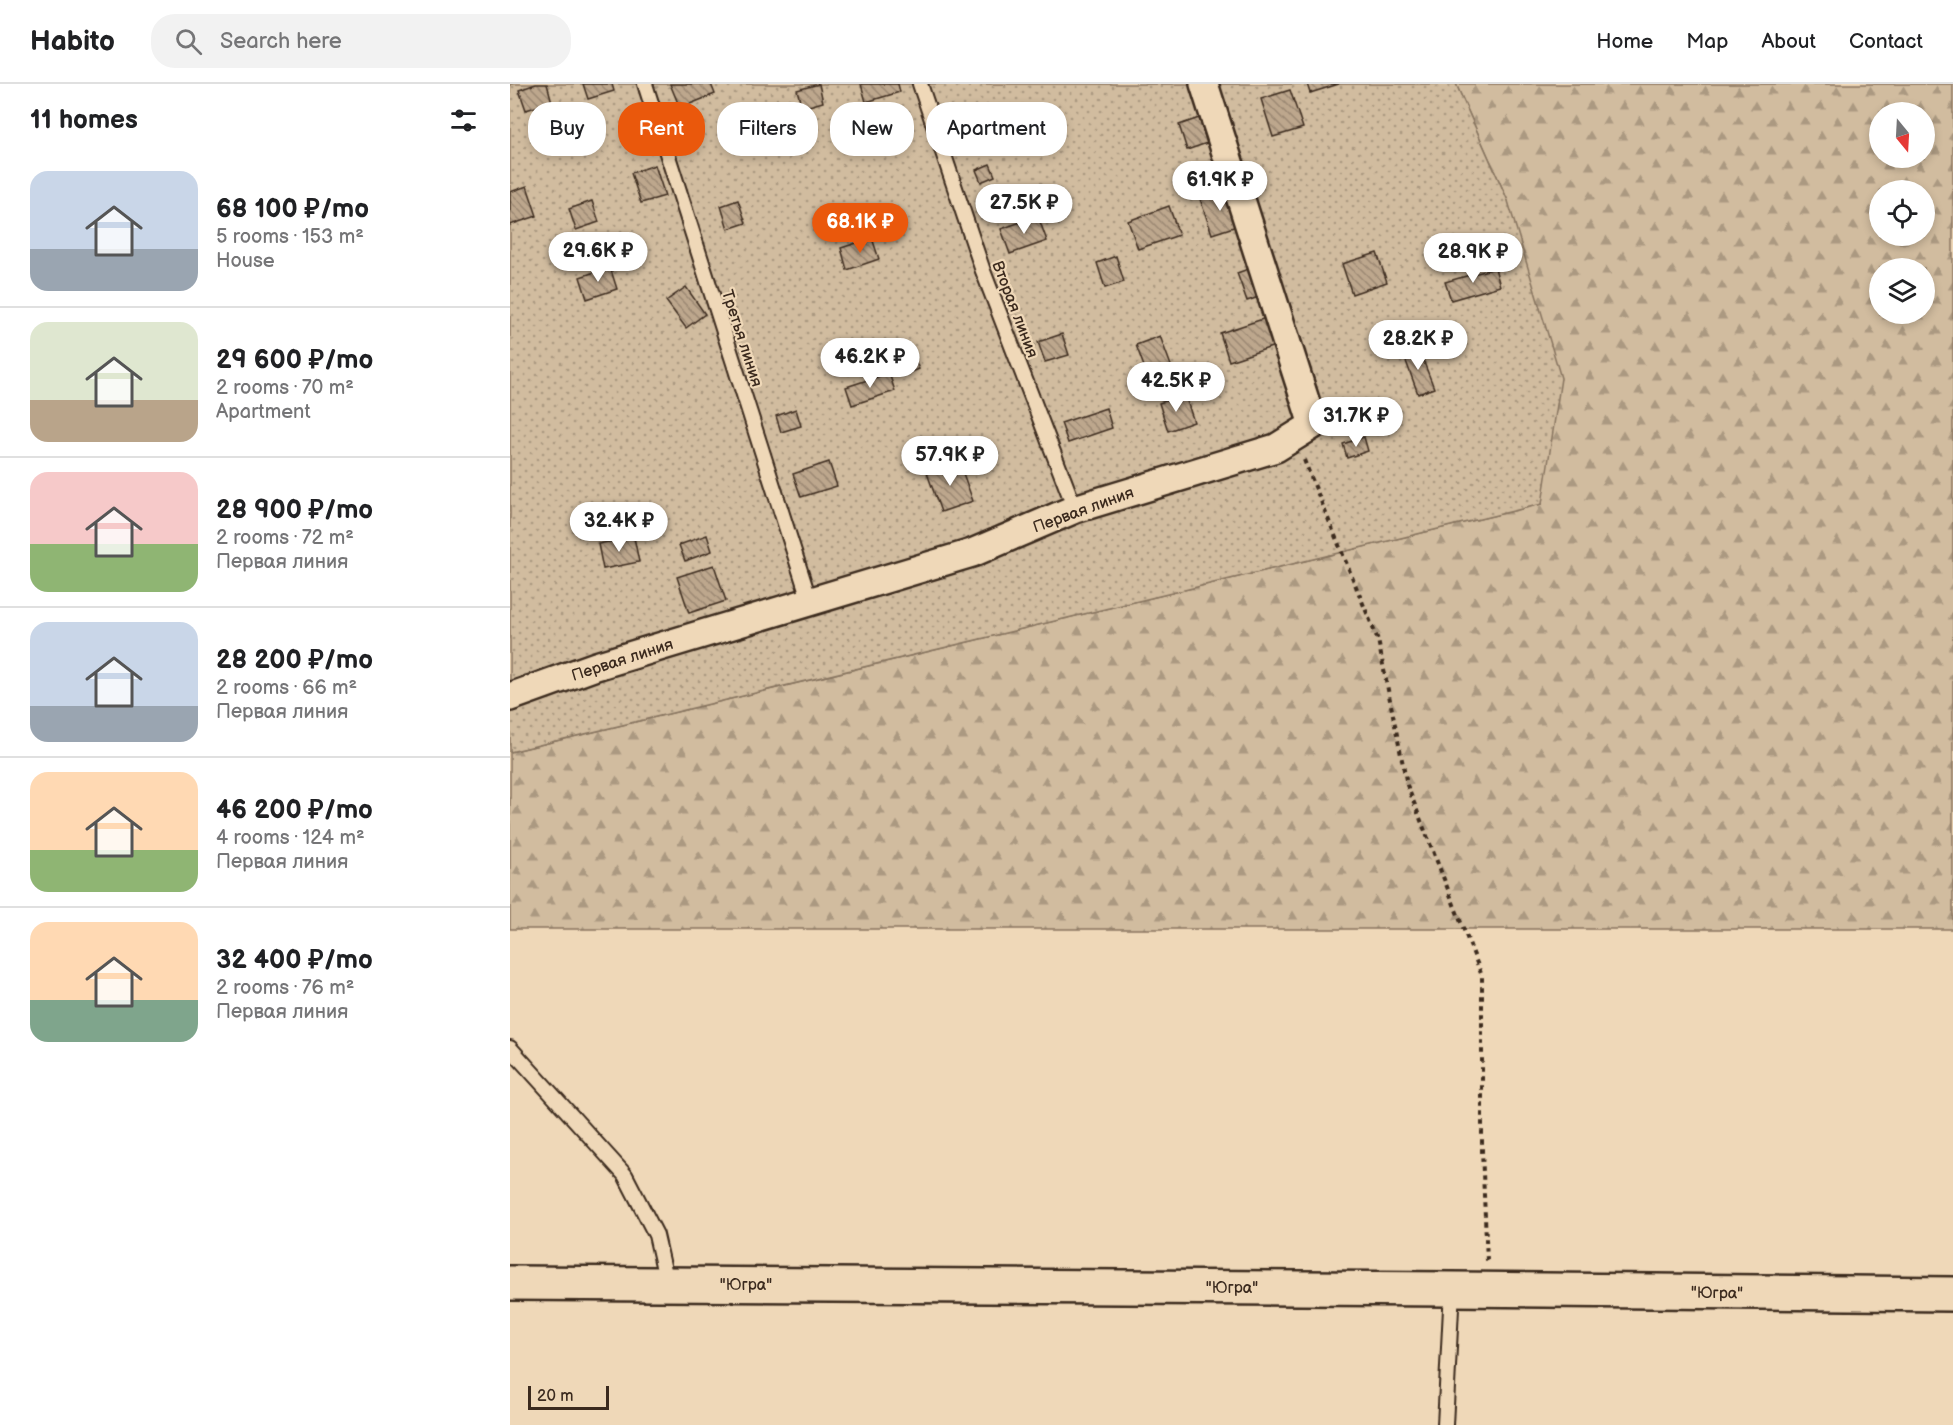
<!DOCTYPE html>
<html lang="en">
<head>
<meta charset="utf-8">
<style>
	body { margin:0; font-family:"Balsamiq Sans",sans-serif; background:#f2f2f2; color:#202124; height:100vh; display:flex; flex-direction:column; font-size:22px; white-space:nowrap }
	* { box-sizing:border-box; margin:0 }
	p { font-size:20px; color:#757577 }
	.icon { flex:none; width:33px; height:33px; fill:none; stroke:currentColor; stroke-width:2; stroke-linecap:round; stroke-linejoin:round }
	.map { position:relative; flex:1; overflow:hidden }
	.details { display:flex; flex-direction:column; background:#fff; width:510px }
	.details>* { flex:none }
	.banner { position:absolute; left:18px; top:18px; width:570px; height:54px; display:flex; gap:12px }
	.needle { width:39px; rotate:162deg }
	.tools { position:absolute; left:1359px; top:18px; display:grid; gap:12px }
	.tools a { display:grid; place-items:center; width:66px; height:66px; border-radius:50%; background:#fff; box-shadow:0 3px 9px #0003; font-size:30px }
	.scale { position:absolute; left:18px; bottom:15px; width:81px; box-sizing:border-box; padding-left:6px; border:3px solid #3b2a1e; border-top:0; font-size:16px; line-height:21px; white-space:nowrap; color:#3b2a1e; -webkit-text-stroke:4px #efd8b8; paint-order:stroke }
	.price { position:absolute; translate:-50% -51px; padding:0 14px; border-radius:21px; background:#fff; color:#222; font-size:20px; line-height:39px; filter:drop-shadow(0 2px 3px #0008) }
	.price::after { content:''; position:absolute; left:50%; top:36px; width:18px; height:14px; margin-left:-9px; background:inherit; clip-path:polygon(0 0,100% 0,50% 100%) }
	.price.active { background:#ea580c; color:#fff }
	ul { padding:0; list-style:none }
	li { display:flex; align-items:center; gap:18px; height:150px; padding:0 30px }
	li+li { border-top:2px solid #e0e0e0 }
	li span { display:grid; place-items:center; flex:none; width:168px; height:120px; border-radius:18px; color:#555 }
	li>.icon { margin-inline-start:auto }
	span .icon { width:72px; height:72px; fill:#fffc; stroke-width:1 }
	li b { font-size:26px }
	h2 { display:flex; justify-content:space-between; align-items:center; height:72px; padding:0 30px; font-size:26px }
	.chip { padding:0 21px; border-radius:24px; background:#fff; box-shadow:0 3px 9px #0003; font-size:21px; line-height:54px }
	.chip.active { background:#ea580c; color:#fff }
	header { display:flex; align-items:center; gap:36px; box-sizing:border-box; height:84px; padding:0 30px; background:#fff; border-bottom:2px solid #e0e0e0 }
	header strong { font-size:28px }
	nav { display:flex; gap:33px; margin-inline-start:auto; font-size:21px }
	.search { width:420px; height:54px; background:#f2f2f2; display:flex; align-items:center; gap:15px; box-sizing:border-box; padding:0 21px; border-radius:24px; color:#757577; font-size:22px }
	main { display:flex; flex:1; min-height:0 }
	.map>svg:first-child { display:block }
</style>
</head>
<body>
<header>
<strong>Habito</strong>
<div class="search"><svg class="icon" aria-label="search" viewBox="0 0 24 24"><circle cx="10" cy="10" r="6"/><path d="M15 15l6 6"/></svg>Search here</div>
<nav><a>Home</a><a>Map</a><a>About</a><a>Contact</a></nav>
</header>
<main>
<section class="details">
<h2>11 homes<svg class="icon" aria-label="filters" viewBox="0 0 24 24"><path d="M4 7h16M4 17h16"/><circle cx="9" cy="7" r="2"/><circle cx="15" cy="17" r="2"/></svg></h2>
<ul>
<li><span style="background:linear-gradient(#c9d6e8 65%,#9aa5b1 0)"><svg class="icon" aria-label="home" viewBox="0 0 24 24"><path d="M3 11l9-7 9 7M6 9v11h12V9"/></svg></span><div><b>68 100 ₽/mo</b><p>5 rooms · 153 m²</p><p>House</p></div></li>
<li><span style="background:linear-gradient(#dfe7d0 65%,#b9a48a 0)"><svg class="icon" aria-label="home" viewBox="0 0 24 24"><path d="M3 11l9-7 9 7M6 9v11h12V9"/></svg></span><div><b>29 600 ₽/mo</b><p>2 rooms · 70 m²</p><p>Apartment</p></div></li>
<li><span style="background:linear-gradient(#f6c9c9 60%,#8fb573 0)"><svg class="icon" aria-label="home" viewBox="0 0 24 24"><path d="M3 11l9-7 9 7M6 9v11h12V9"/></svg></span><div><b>28 900 ₽/mo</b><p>2 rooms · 72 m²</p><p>Первая линия</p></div></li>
<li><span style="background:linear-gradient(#c9d6e8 70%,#9aa5b1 0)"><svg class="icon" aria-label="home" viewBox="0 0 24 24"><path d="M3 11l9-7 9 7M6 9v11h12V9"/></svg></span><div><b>28 200 ₽/mo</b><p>2 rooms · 66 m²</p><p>Первая линия</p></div></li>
<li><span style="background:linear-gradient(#ffd9b3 65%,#8fb573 0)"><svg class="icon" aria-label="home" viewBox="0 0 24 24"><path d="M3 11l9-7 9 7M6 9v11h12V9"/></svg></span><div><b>46 200 ₽/mo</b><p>4 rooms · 124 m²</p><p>Первая линия</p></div></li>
<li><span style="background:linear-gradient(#ffd9b3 65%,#7fa58c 0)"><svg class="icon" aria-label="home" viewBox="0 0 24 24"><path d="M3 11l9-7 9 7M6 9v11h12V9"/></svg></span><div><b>32 400 ₽/mo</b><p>2 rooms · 76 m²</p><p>Первая линия</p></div></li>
</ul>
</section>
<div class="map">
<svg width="1443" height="1341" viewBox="0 0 1443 1341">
	<defs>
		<pattern id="forest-firs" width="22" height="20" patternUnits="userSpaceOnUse" patternTransform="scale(1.5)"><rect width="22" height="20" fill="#d1bc9f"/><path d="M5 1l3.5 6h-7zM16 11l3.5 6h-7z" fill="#ab9981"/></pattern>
		<pattern id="garden-dots" width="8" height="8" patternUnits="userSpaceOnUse" patternTransform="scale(1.5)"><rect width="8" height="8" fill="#d1bc9f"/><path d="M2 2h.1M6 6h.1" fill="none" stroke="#ab9981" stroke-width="1.8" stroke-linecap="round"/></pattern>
		<pattern id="building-back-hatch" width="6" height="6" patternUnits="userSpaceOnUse" patternTransform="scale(1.5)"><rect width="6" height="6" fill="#bda78d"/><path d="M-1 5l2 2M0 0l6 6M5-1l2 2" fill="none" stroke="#9b8873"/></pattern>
	</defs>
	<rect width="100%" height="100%" fill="#efd8b8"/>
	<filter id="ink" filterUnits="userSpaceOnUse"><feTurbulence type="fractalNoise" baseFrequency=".0167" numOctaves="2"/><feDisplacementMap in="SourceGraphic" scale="12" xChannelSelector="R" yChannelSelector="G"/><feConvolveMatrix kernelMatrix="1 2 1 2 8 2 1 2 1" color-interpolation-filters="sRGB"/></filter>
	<g filter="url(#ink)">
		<path fill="url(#forest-firs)" stroke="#86735e" stroke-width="1.5" fill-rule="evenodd" d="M946,0H1443V845H0V668L1032,420L998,117ZM1370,28H1414V74H1370ZM1370,106H1414V152H1370ZM1370,184H1414V230H1370Z"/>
		<path fill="url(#garden-dots)" stroke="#86735e" stroke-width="1.5" d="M0,0H946L998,117L1051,294L1032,420L0,668Z"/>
		<g fill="url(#building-back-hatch)" stroke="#3b2a1e" stroke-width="1.5">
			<path d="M26,0H37L42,18L16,26L9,6Z"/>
			<path d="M73,0H102L104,7L78,15Z"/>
			<path d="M160,0H201L205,10L170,24Z"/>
			<path d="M309,0L313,18L292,24L287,6Z"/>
			<path d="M351,0H388L390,8L356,18Z"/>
			<path d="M797,0H829L800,9Z"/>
			<path d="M780,6L793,44L763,53L751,15Z"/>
			<path d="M689,34L697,59L677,66L669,41Z"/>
			<path d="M480,80L485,92L471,98L466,86Z"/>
			<path d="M145,81L155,112L131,119L121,89Z"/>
			<path d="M17,102L27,132L0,141V108Z"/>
			<path d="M719,106L730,141L702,150L690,115Z"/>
			<path d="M228,116L236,139L218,145L211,122Z"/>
			<path d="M82,117L89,138L66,146L59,125Z"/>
			<path d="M659,122L669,151L628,165L618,137Z"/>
			<path d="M528,132L537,157L500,170L491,145Z"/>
			<path d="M362,154L369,175L337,186L331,164Z"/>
			<path d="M867,169L877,198L842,210L832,180Z"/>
			<path d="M606,172L614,198L595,204L587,179Z"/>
			<path d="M100,183L107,205L77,215L70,193Z"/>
			<path d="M741,184L752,212L737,217L727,189Z"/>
			<path d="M985,184L990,202L941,216L935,198Z"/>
			<path d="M176,203L195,230L176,244L156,217Z"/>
			<path d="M759,233L768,261L719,277L710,249Z"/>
			<path d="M552,250L559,271L535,278L528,258Z"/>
			<path d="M650,252L663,287L639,296L626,261Z"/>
			<path d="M908,263L924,304L908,310L893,269Z"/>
			<path d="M404,274L409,285L392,292L388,281Z"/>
			<path d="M379,289L385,307L342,321L336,303Z"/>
			<path d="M675,311L684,338L658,347L649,319Z"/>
			<path d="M596,324L602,344L558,359L551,339Z"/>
			<path d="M286,325L291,342L271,348L266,332Z"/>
			<path d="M854,353L858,367L837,374L833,360Z"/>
			<path d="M319,378L327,402L291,413L283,390Z"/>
			<path d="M449,378L463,417L431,428L417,389Z"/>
			<path d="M197,451L202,467L175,477L169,461Z"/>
			<path d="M124,453L129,478L93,485L88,460Z"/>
			<path d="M204,481L216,517L179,529L167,493Z"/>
		</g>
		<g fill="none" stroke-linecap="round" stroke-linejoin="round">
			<g stroke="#3b2a1e" stroke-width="18">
				<g id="service">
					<path d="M135,0L300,518"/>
					<path d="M410,0L473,187L565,425"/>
					<path d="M0,964L115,1091L146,1151L157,1199"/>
					<path d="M935,1341L942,1205"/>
				</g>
			</g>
			<g stroke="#3b2a1e" stroke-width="32">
				<path id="minor" d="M0,613L86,582L462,469L565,425L766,364L803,341L694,0"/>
			</g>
			<g stroke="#3b2a1e" stroke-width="38">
				<path id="secondary" d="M0,1199L942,1205L1443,1210"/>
			</g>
			<path stroke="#3b2a1e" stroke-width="4" stroke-dasharray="4.5 4.5" stroke-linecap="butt" d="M794,376L868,556L897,701L972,892V1067L977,1177"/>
			<use href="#service" stroke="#efd8b8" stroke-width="14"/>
			<use href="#minor" stroke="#efd8b8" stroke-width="27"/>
			<use href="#secondary" stroke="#efd8b8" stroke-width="33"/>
		</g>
	</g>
	<g text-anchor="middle" stroke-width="4.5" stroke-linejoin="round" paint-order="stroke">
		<g font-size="16" fill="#3b2a1e" stroke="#efd8b8">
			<text transform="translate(506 225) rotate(69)" y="6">Вторая линия</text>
			<text transform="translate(233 254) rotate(72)" y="6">Третья линия</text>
			<text transform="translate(573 425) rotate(-20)" y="6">Первая линия</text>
			<text transform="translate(112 575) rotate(-18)" y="6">Первая линия</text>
			<text x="236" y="1206">"Югра"</text>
			<text x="722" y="1209">"Югра"</text>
			<text transform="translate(1207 1208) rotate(1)" y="6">"Югра"</text>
		</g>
	</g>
</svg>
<div class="tools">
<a><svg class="needle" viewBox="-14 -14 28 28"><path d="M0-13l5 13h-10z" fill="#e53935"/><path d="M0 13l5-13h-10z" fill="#757577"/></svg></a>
<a><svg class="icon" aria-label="locate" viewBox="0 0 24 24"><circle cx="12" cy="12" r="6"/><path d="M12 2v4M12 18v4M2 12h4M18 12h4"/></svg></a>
<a><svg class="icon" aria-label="layers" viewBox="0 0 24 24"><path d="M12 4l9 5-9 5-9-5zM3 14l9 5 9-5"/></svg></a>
</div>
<div class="scale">20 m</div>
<b class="price" style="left:710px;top:128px">61.9K ₽</b>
<b class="price" style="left:514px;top:151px">27.5K ₽</b>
<b class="price active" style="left:350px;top:170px">68.1K ₽</b>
<b class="price" style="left:88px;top:199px">29.6K ₽</b>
<b class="price" style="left:963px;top:200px">28.9K ₽</b>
<b class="price" style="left:908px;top:287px">28.2K ₽</b>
<b class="price" style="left:360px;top:305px">46.2K ₽</b>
<b class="price" style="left:666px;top:329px">42.5K ₽</b>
<b class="price" style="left:846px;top:364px">31.7K ₽</b>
<b class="price" style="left:440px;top:403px">57.9K ₽</b>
<b class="price" style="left:109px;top:469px">32.4K ₽</b>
<div class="banner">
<a class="chip">Buy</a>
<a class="chip active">Rent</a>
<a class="chip">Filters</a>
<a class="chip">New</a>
<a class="chip">Apartment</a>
</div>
</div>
</main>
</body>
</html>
